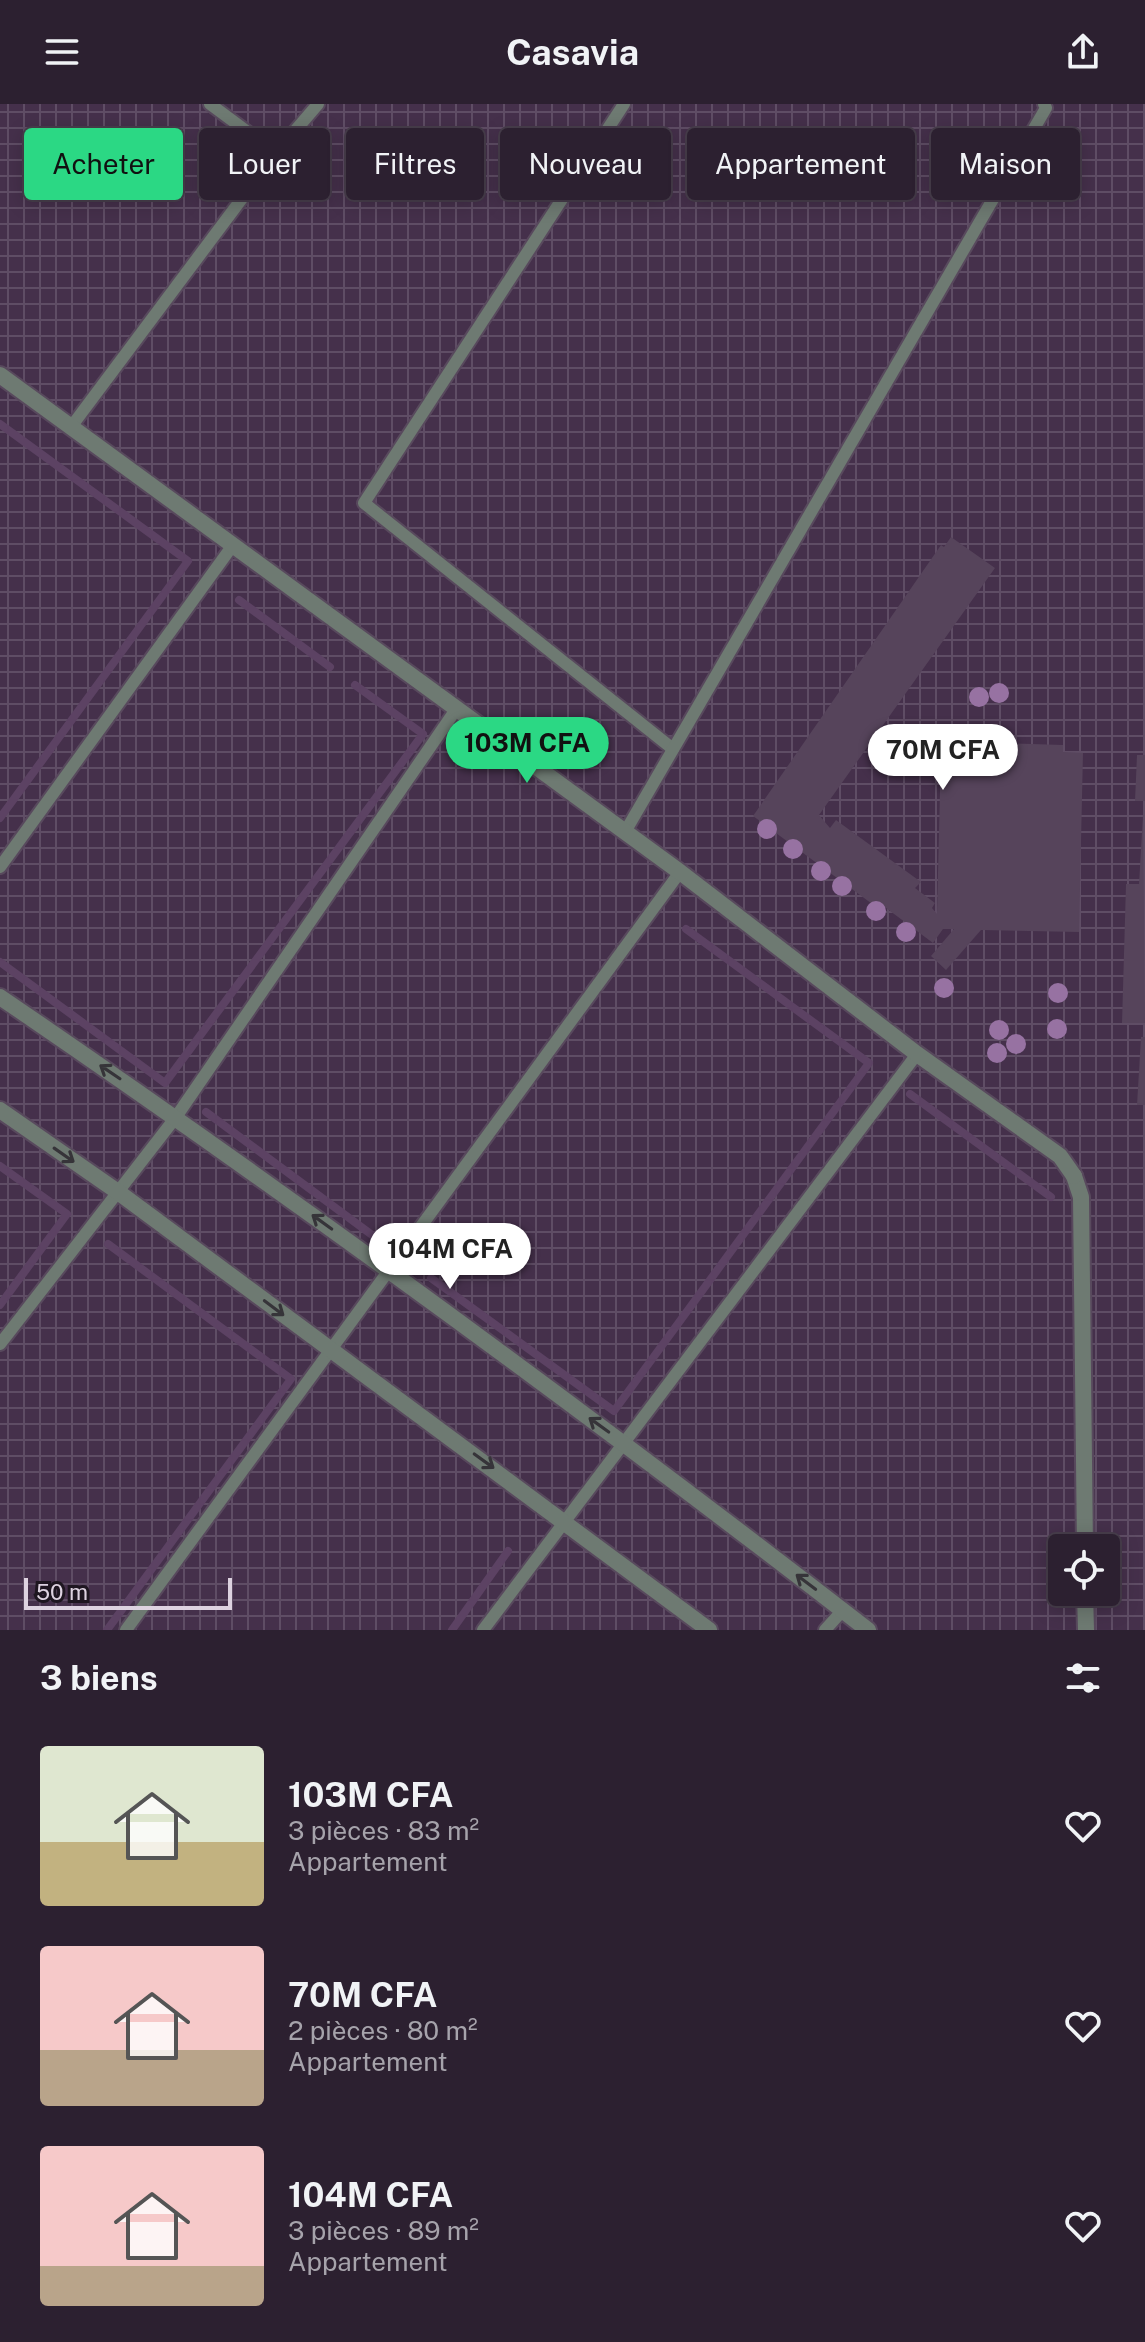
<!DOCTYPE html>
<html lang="fr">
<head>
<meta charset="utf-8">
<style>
	body { margin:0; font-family:"Public Sans",sans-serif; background:#342838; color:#f1f3f6; height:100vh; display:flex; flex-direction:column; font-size:30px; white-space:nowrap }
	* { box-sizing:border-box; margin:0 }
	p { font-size:26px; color:#a6a3ab }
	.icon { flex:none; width:44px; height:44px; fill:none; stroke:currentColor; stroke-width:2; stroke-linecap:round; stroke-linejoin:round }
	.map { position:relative; height:1526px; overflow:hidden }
	.sheet { display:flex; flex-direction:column; background:#2c2030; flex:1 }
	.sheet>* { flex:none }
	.banner { position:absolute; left:24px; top:24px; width:1098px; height:72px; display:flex; gap:16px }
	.controls { position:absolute; left:1048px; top:1430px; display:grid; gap:16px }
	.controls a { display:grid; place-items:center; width:72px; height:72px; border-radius:8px; background:#2c2030; box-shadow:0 4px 20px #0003,0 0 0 2px #483e4c; font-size:40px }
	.scale { position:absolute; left:24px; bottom:20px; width:208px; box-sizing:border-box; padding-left:8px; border:4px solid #ddd2e0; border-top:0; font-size:22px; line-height:28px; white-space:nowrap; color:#ddd2e0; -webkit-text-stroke:6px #1e1620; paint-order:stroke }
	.price { position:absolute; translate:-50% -68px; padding:0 18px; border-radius:28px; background:#fff; color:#222; font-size:26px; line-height:52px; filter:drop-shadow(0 2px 4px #0008) }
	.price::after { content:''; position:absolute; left:50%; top:48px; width:24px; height:18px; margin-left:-12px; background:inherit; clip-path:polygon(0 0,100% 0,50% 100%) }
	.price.current { background:#2bd884; color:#111 }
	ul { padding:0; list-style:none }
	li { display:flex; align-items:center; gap:24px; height:200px; padding:0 40px }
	li span { display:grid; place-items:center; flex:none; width:224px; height:160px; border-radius:8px; color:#555 }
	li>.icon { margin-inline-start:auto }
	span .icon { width:96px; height:96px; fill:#fffc; stroke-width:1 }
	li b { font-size:34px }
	h2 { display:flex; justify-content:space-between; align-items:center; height:96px; padding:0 40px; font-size:34px }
	.tag { padding:0 28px; border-radius:8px; background:#2c2030; box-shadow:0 4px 20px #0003,0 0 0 2px #483e4c; font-size:28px; line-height:72px }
	.tag.current { background:#2bd884; color:#111 }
	header { display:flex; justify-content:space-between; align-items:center; height:104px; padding:0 40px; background:#2c2030; font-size:36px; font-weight:700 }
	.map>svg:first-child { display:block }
</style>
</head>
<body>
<header><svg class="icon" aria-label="menu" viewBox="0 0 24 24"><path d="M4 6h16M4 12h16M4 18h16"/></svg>Casavia<svg class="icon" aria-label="share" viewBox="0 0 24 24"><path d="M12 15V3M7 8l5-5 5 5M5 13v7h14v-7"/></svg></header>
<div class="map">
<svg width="1145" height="1526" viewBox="0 0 1145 1526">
	<defs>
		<pattern id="industrial-grid" width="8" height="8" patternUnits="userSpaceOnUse" patternTransform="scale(2)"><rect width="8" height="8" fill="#45304b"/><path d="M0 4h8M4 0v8" fill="none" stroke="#5f4d65"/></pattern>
	</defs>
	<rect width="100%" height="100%" fill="#3b2b40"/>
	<path fill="url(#industrial-grid)" fill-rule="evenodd" d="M0,0H1145V1526H0ZM1062,1444H1106V1488H1062Z"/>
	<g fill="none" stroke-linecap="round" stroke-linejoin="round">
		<g stroke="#5c4263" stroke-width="8">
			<path d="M0,320L188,457L0,714"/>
			<path d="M239,496L330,563"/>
			<path d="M0,858L165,979L423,630L355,581"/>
			<path d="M910,990L1051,1093"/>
			<path d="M206,1008L391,1145"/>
			<path d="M0,1062L67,1110L0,1201"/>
			<path d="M431,1174L614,1307L869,959L686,825"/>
			<path d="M107,1526L291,1275L108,1140"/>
			<path d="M452,1526L508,1447"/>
		</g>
	</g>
	<g fill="#56445b">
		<path d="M951,433L995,464L819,711L830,724L836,716L921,778L915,784L935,799L932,804L937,810L941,646H963V638L1063,641V648L1083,649L1079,828L981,826L946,866L931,852L954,825H943L933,839L882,801L879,805L753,712L941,441L944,443Z"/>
		<path d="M1137,651H1145V697H1135Z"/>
		<path d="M1143,711L1145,919H1122L1126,780H1139Z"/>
		<path d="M1141,933H1145V1001H1137Z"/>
	</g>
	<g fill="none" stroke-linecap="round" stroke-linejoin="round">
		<g stroke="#58495d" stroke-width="16">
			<g id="service">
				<path d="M210,0L276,49"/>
				<path d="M624,0L364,399L673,645"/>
				<path d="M71,323L276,49L318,0"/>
				<path d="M625,728L1046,4L1044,0"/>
				<path d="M0,763L233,441"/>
				<path d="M0,1240L176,1013L457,604"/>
				<path d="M126,1526L680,768"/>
				<path d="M483,1526L917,950"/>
				<path d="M825,1526L843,1506"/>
			</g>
		</g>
		<g stroke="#58495d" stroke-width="20">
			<g id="minor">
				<path d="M0,893C296,1095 585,1307 868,1526"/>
				<path d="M0,1006L118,1088L709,1526"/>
				<path d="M1074,1072L1081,1093L1085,1444"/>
				<path d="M1085,1488L1086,1526"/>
			</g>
		</g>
		<g stroke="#58495d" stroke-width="20">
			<path id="tertiary" d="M0,271L680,768L917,950L1060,1052L1074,1072"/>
		</g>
		<use href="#service" stroke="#6e7a72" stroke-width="12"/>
		<use href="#minor" stroke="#6e7a72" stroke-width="16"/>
		<use href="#tertiary" stroke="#6e7a72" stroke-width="16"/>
	</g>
	<g fill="#9772a2">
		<circle cx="999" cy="589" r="10"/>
		<circle cx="979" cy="593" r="10"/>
		<circle cx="767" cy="725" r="10"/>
		<circle cx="793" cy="745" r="10"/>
		<circle cx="821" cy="767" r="10"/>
		<circle cx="842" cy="782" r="10"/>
		<circle cx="876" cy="807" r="10"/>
		<circle cx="906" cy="828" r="10"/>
		<circle cx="944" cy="884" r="10"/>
		<circle cx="1058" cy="889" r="10"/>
		<circle cx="1057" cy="925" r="10"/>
		<circle cx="999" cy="926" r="10"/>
		<circle cx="1016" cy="940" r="10"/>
		<circle cx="997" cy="949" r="10"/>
	</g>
	<defs><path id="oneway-shaft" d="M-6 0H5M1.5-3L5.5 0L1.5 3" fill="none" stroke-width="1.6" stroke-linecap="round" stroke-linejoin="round" transform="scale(2)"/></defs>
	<g stroke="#363439">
		<use href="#oneway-shaft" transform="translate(110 968) rotate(-146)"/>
		<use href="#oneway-shaft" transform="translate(64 1051) rotate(35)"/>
		<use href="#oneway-shaft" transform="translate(322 1118) rotate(-144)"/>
		<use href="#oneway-shaft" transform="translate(274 1204) rotate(37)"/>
		<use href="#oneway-shaft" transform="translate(599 1321) rotate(-144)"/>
		<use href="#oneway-shaft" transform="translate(484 1357) rotate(36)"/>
		<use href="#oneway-shaft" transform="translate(806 1478) rotate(-143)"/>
	</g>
</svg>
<div class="controls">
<a><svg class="icon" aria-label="locate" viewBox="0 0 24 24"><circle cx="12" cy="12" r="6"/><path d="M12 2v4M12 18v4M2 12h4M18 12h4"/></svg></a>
</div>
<div class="scale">50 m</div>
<b class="price current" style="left:527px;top:681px">103M CFA</b>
<b class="price" style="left:943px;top:688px">70M CFA</b>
<b class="price" style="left:450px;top:1187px">104M CFA</b>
<div class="banner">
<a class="tag current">Acheter</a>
<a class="tag">Louer</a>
<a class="tag">Filtres</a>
<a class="tag">Nouveau</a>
<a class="tag">Appartement</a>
<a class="tag">Maison</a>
</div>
</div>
<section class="sheet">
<h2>3 biens<svg class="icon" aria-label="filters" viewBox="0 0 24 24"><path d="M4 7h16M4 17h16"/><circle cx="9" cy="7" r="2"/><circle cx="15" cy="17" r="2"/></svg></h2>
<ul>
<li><span style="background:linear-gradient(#dfe7d0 60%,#c2b280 0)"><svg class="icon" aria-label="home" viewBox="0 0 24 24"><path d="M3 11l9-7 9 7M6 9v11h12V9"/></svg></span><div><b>103M CFA</b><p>3 pièces · 83 m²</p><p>Appartement</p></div><svg class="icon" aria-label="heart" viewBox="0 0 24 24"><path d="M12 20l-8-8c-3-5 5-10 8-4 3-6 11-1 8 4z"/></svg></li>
<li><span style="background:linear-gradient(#f6c9c9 65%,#b9a48a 0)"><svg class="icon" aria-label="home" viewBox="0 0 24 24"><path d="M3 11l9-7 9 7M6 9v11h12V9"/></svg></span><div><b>70M CFA</b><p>2 pièces · 80 m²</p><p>Appartement</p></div><svg class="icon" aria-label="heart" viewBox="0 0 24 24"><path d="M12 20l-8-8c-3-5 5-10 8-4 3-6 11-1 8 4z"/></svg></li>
<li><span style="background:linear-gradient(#f6c9c9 75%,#b9a48a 0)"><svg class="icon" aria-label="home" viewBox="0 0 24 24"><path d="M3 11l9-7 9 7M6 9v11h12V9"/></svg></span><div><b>104M CFA</b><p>3 pièces · 89 m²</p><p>Appartement</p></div><svg class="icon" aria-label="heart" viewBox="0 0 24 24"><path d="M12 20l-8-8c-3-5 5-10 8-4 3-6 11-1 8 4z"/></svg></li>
</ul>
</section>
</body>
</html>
